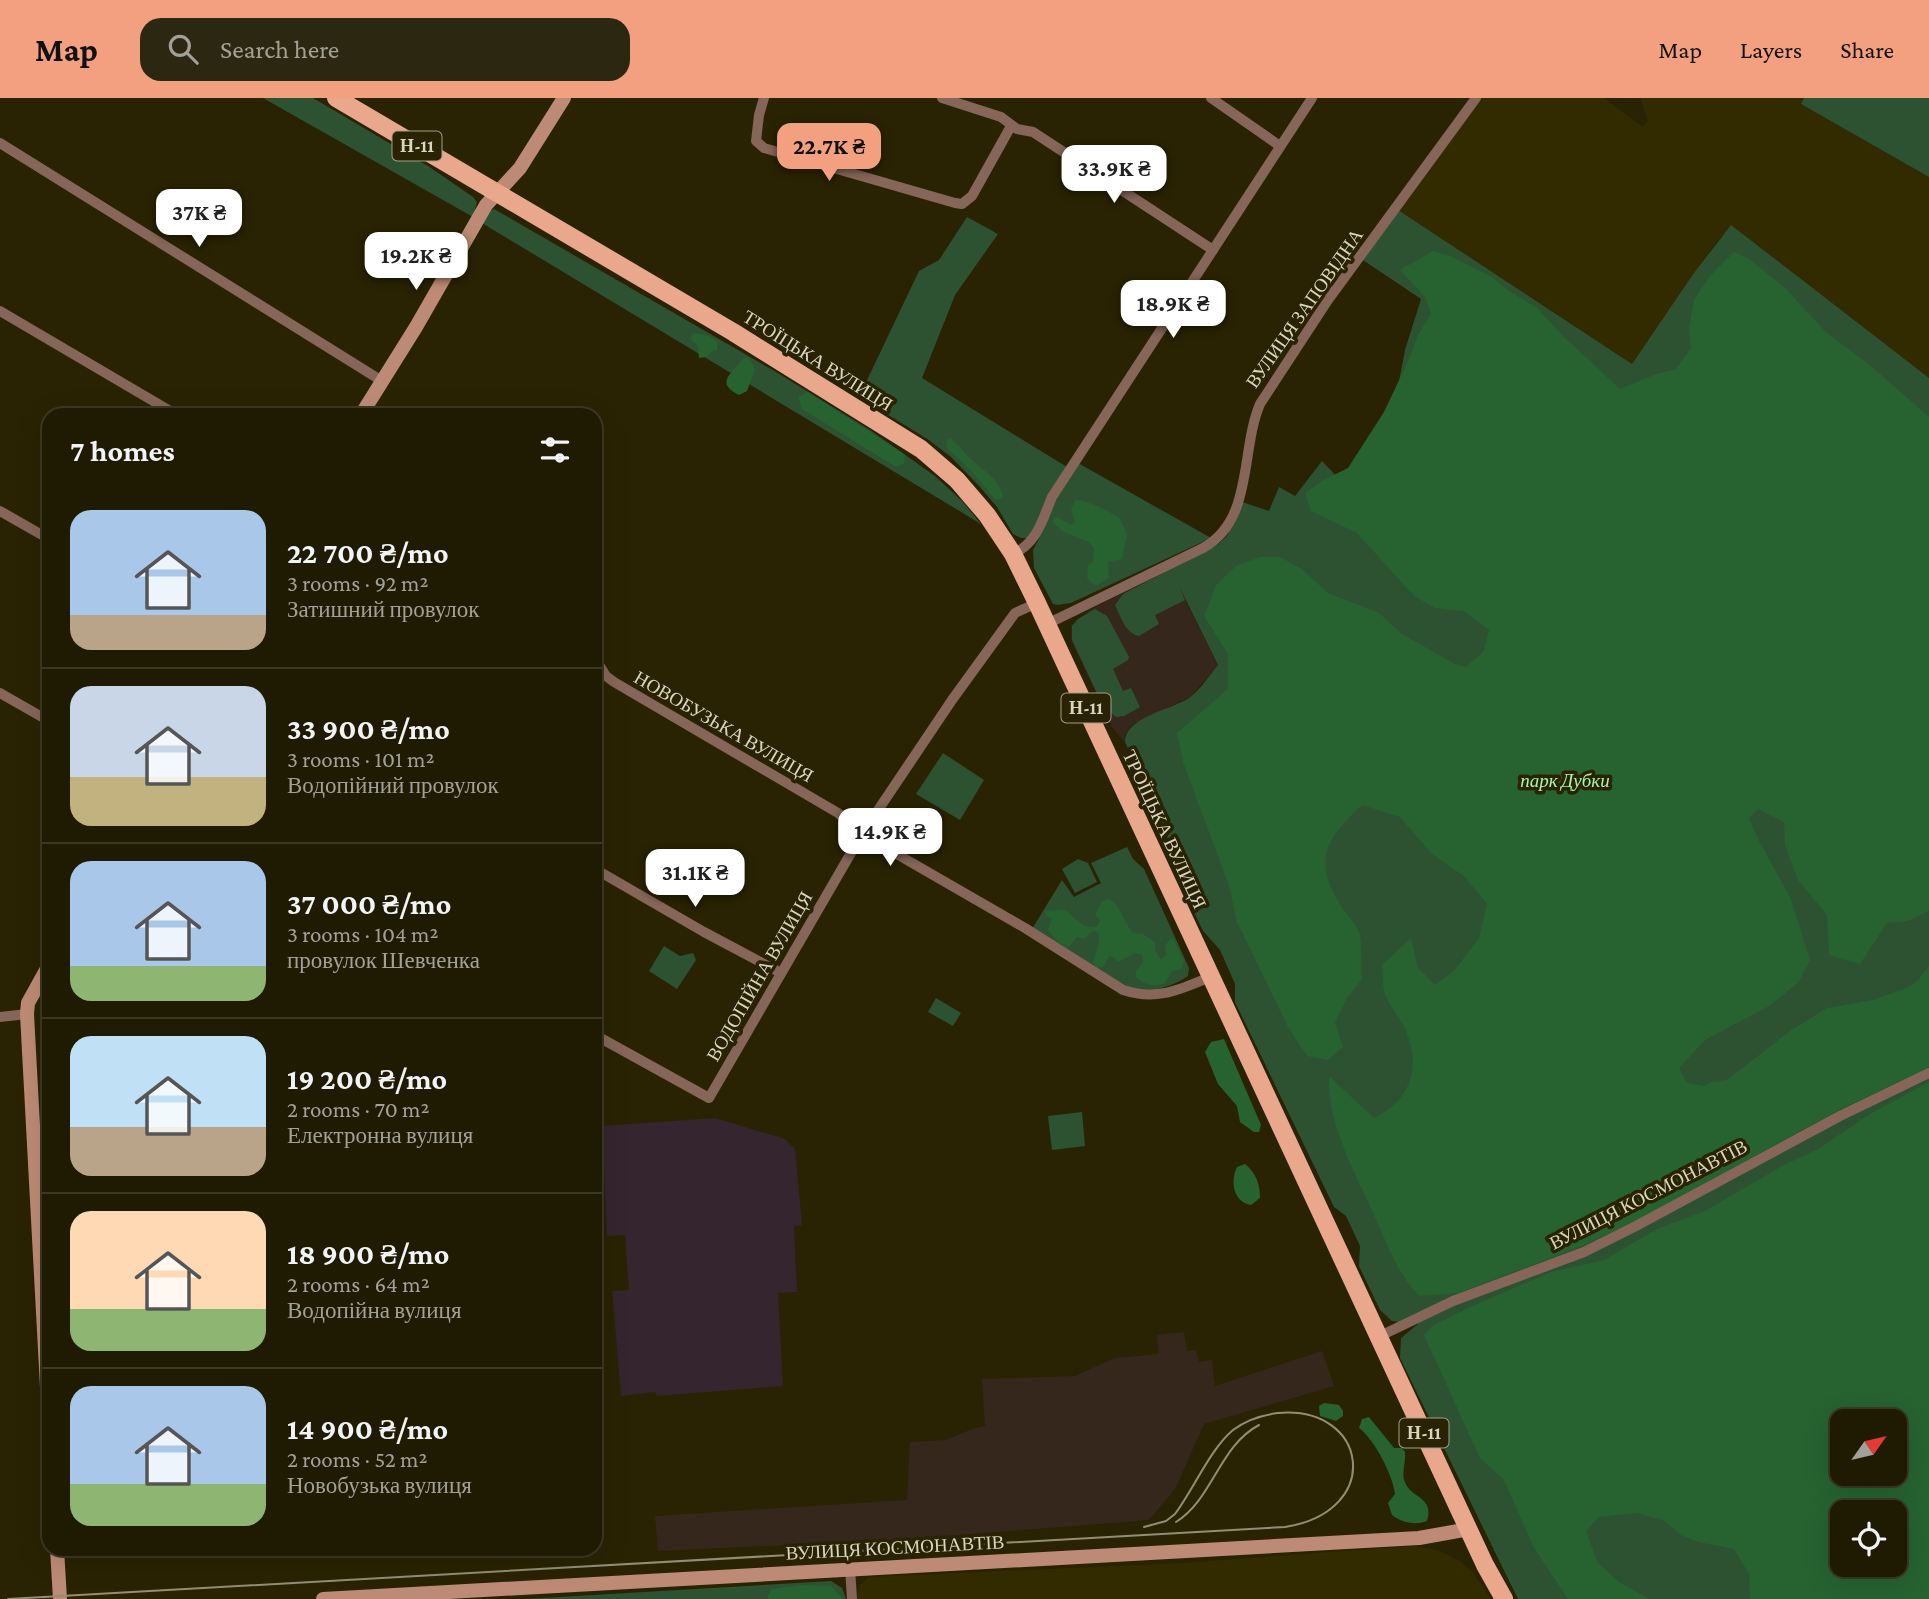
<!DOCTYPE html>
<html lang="en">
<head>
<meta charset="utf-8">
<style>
	body { margin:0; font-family:"Crimson Pro",serif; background:#2c2711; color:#f1f3f6; height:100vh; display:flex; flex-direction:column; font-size:26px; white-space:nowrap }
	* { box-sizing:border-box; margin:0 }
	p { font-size:23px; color:#a1a199 }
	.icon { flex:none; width:38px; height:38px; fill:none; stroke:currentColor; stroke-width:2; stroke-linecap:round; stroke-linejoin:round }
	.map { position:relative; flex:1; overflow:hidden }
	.sheet { position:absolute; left:42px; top:310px; width:560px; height:1148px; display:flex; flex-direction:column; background:#1f1a02; border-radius:21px; box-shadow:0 7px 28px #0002,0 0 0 2px #3c3824 }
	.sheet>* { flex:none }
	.needle { width:46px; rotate:56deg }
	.controls { position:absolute; left:1830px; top:1311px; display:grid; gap:14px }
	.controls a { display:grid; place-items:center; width:77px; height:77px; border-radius:14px; background:#1f1a02; box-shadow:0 7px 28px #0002,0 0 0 2px #3c3824; font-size:35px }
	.price { position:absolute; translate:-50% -60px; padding:0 16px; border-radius:14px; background:#fff; color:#222; font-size:23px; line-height:46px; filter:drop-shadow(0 2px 4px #0008) }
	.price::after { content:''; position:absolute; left:50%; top:42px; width:21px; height:16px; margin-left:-10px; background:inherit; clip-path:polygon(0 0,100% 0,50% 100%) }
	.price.on { background:#f2a07f; color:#111 }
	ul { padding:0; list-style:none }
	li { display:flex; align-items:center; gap:21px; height:175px; padding:0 28px }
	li+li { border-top:2px solid #3c3824 }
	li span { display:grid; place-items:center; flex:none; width:196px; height:140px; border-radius:21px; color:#555 }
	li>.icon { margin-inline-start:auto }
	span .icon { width:84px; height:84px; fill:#fffc; stroke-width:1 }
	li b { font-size:30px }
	h2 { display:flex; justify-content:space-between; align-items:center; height:84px; padding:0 28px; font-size:30px }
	header { display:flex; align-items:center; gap:42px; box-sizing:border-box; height:98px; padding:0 35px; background:#f2a07f; color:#111 }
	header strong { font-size:33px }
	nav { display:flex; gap:38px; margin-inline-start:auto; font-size:24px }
	.search { width:490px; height:63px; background:#2c2711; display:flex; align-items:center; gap:18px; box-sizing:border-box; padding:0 24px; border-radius:21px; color:#a1a199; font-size:26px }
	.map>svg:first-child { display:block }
</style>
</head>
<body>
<header>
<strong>Map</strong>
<div class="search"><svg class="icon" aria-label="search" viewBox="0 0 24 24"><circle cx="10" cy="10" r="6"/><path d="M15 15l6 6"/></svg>Search here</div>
<nav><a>Map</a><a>Layers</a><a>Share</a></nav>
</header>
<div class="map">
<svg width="1929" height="1501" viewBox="0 0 1929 1501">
	<rect width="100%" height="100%" fill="#292303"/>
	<g fill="#36271c">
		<path d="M1170,471L1218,568L1190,599L1132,627L1125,637V644L1112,629L1071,542V527L1090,512Z"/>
		<path d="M1184,1234L1187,1253L1196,1252L1199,1264L1212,1262L1215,1288L1322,1253L1334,1288L1204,1326L1175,1391L1149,1422L893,1442L658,1453L655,1418L907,1402L910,1344L946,1342L972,1331L985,1328L982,1281L1075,1278L1115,1260L1159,1256L1157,1237Z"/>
	</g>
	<g fill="#322b00">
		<path d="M1482,0H1604L1643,29L1648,23L1640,0H1804L1801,6L1929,79V280L1858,227L1721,138L1632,266L1398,112Z"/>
		<path d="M1415,1448L1437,1452L1460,1463L1473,1475L1491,1501H856L860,1487L869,1479L1181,1465Z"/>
	</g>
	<path fill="#35252e" d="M715,1020L785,1041L795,1051L802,1127L794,1128L797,1194L778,1195L783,1288L657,1298L655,1294L621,1298L612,1193L629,1192L625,1137L607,1138L602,1028Z"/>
	<g fill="#2d5232" fill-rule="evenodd">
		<path d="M263,0H313L428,68L473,99L477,104L473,119Z"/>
		<path d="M1804,0H1929V79L1801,6Z"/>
		<path d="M494,111L776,274L870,332L935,378L962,403L981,426L482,125L491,112Z"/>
		<path d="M1398,112L1632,266L1694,175L1731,127L1929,280V1501H1518L1400,1260L1401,1240L1418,1226L1415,1218L1399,1224L1392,1223L1380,1212L1359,1168L1360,1148L1346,1118L1334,1109L1235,904V886L1220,852L1203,833L1170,764L1167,735L1125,644C1125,619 1171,612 1189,600C1200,592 1209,578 1218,567L1180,490L1185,502L1155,517L1159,526L1139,538C1125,535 1121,519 1115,507L1123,496L1217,447L1227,438L1242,404L1269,413L1279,389L1295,398L1322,363L1342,384L1383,367L1405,252L1421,201L1363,162ZM1843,1323H1895V1376H1843ZM1843,1414H1895V1466H1843Z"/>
		<path d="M967,119L998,136L955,197L922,280L1067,369L1036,428L1027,440H1021L1013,436L997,409L980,389L951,359L929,342L859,299L919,173L939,162Z"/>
		<path d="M1078,365L1211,440L1071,505L1058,507L1053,506L1034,470L1033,452L1043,433L1050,412Z"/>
		<path d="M1095,511L1107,518L1129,559L1128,562L1113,571L1123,593L1131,590L1140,609L1124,618L1116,619L1103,608L1072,542V528L1078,521Z"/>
		<path d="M943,655L984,682L960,722L916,696Z"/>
		<path d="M1127,749L1133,761L1144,771L1189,870L1188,878C1167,892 1148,895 1123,888L1032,831L1062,782L1074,799L1101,785L1091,765Z"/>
		<path d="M1078,761L1088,765L1097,784L1075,795L1062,771Z"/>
		<path d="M664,848L680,858L693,855L696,862L677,891L649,873Z"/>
		<path d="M936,900L961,915L953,928L928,914Z"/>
		<path d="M1082,1014L1085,1048L1052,1052L1048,1018Z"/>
		<path d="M831,1483L842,1490L846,1501H525Z"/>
	</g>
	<g fill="#266331" fill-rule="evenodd">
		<path d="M1433,153L1450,158L1492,179L1509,193L1537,210L1562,237L1620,291L1656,276L1676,271L1691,250L1689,230L1694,202L1709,179L1734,154L1749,161L1786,191L1826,234L1872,269L1929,319V813L1908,823L1887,825L1860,866L1829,857L1827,817L1798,782L1785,747L1784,724L1758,711L1749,720L1757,739L1791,801L1810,862L1798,885L1769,908L1705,942L1679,970L1687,985L1704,988L1712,984L1727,982L1790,933L1827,910L1873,902L1909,889L1919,881L1929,868V969L1837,1013L1633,1124L1582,1148L1458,1195L1419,1198C1397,1175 1387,1145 1374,1117C1355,1074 1327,1026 1329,978L1374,1020C1411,1002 1421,970 1406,933C1401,921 1392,911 1386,899C1382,890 1383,877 1382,867L1411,840L1418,870L1435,887L1454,873L1479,840L1487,806L1465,779L1431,755L1400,719L1362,707C1328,739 1312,760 1339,805C1345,815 1357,826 1360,837C1362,851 1361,867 1362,881L1347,900L1335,925L1343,949L1328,962L1307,958L1288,929L1237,824L1229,788L1183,664L1177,635L1228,591V556L1204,518L1216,487L1236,468L1260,459H1280L1302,471L1328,495L1379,515L1402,536L1455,566L1466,569L1484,553L1489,532L1464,513L1435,510L1414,498L1357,435L1311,413L1305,395L1322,383L1348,370L1384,314L1410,259L1418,237L1431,216L1425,199L1400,172Z"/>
		<path d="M693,235L709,238L717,243V252L711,254L706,259L699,260L698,248L690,241Z"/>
		<path d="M748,259L755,271L747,293L739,297C713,284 734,275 743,260Z"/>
		<path d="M808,294L901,354L905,357L904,366L896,369L802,311L798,299Z"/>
		<path d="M951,341C959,347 964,354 971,361C986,376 995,376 1003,398L1001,401H995L972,374L947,350L946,342Z"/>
		<path d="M1075,402C1088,402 1107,413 1119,419L1127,436L1122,461L1108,464L1109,480L1097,487L1091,485L1087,479L1088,467L1093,464L1094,451L1089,444L1064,434L1052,424L1055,418L1071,427L1075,424L1071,411Z"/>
		<path d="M1109,801C1120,806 1124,824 1133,835L1143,836L1155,844V852L1161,862L1166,857L1165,847L1172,840L1174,842L1184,864L1182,871L1172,873L1165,885C1155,889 1143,887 1136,879V873L1143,864L1142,857L1135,855L1118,864L1114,859L1109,858L1103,869L1097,870L1093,864L1099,845L1098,835L1095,833L1091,834L1085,841L1077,839L1068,850L1058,844L1048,832L1052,820L1047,818L1044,813C1075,810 1062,813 1085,828L1097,829L1100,822L1095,817L1102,803Z"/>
		<path d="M1224,941L1261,1027L1259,1034H1254L1240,1024L1237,1008L1218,986L1205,954L1211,944Z"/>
		<path d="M1929,984V1501H1750L1749,1476L1734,1451L1698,1444L1681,1437L1663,1422L1636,1415L1599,1419L1586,1433L1598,1465L1619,1484L1649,1501H1568L1534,1450L1504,1382L1480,1360L1424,1237L1434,1227L1470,1209L1551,1174L1604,1162L1657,1131L1705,1113L1782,1068L1818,1051L1870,1016ZM1843,1323H1895V1376H1843ZM1843,1414H1895V1466H1843Z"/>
		<path d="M1245,1066C1256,1075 1260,1086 1260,1100L1251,1107C1233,1104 1230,1083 1237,1069Z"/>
		<path d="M1324,1305L1339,1307L1343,1313V1318L1336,1323L1320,1318L1319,1308Z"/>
		<path d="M1369,1319L1394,1350H1402L1405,1354C1406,1363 1402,1373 1404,1382C1410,1401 1435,1398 1427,1423C1415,1428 1401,1424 1392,1417L1388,1405L1395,1396C1393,1377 1374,1341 1359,1330L1362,1321Z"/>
		<path d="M802,1487L831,1488L843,1501H769L767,1499L772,1491Z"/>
	</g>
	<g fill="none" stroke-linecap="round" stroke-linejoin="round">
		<g stroke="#856658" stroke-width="10">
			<path d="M764,0L759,17L756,43L764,50L955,105L962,106L972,98L1011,28"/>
			<path d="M942,0L1001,19L1017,31L1033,34L1213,152"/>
			<path d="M1211,0L1280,48"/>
			<path d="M0,45L382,283"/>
			<path d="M0,213L177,317"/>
			<path d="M0,413L49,441"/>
			<path d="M1013,456C1037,445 1042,423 1052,399L1312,0"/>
			<path d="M1047,526L1203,450C1254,422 1240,353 1260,306L1328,202L1476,0"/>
			<path d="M595,560L606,578L614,584L838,715L862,736L1025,830L1123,892C1157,903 1178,892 1210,879"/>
			<path d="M0,595L49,623"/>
			<path d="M595,771L704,834L781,875"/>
			<path d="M0,919L27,916"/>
			<path d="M595,937L709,1000L862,736L952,602L1015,515L1037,505"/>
			<path d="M1378,1239L1453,1203L1584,1154L1636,1128L1840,1018L1929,975"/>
			<path d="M850,1470L852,1501"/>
		</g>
		<g stroke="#bd8b75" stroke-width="14">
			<path d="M361,317L416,229L486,107L520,70L564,0"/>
			<path d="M49,867L28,905L27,916L49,1326"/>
			<path d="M57,1451L60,1501"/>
			<path d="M323,1501L1419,1440L1469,1431"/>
		</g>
		<path stroke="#e9a88b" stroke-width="18" d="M336,0L733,234L921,351L957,382L987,417L1013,456L1037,505L1485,1467L1504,1501"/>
		<g stroke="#928e76" stroke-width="2">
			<path d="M1176,1424C1213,1401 1219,1348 1259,1327"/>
			<path d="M8,1501L1285,1429C1385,1413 1368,1307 1278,1315C1262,1317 1246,1322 1233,1332C1211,1350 1193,1392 1175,1416L1166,1423L1144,1429"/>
		</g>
	</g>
	<g text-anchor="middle" stroke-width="7" stroke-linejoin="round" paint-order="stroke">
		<g fill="#292303" stroke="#a4a089" stroke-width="2">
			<rect x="392.5" y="33.5" width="49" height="29" rx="5"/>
			<rect x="1061.5" y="595.5" width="49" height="29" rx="5"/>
			<rect x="1399.5" y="1320.5" width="49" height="29" rx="5"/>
		</g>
		<g font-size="18" font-weight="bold" fill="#d8d5c3">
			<text x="417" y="54">Н-11</text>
			<text x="1086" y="616">Н-11</text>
			<text x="1424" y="1341">Н-11</text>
		</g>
		<g font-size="19" fill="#d8d5c3" stroke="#292303">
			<text transform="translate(1304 210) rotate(-55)" y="7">ВУЛИЦЯ ЗАПОВІДНА</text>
			<text transform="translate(818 262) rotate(32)" y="7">ТРОЇЦЬКА ВУЛИЦЯ</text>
			<text transform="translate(724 628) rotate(30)" y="7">НОВОБУЗЬКА ВУЛИЦЯ</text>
			<text transform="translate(1165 731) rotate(65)" y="7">ТРОЇЦЬКА ВУЛИЦЯ</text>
			<text transform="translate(759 878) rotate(-60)" y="7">ВОДОПІЙНА ВУЛИЦЯ</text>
			<text transform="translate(1648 1096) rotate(-27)" y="7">ВУЛИЦЯ КОСМОНАВТІВ</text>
			<text transform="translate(895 1449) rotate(-3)" y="7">ВУЛИЦЯ КОСМОНАВТІВ</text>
		</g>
		<g font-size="19" font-style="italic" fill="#a3f7ac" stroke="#292303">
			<text x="1565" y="689">парк Дубки</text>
		</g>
	</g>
</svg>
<div class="controls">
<a><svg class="needle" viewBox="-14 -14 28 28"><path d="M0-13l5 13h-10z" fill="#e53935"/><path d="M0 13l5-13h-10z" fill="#a1a199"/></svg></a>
<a><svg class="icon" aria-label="locate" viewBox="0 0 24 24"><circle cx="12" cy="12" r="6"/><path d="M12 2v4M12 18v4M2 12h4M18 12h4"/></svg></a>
</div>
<b class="price on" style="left:829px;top:85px">22.7K ₴</b>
<b class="price" style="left:1114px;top:107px">33.9K ₴</b>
<b class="price" style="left:199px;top:151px">37K ₴</b>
<b class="price" style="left:416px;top:194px">19.2K ₴</b>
<b class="price" style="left:1173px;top:242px">18.9K ₴</b>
<b class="price" style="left:890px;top:770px">14.9K ₴</b>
<b class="price" style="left:695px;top:811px">31.1K ₴</b>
<section class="sheet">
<h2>7 homes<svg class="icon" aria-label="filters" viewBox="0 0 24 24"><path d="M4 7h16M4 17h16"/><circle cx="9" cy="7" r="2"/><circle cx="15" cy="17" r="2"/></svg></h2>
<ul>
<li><span style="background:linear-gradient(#a9c7e8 75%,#b9a48a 0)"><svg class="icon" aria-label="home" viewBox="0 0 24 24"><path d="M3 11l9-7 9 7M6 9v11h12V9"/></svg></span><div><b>22 700 ₴/mo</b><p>3 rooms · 92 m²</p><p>Затишний провулок</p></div></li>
<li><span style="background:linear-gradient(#c9d6e8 65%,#c2b280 0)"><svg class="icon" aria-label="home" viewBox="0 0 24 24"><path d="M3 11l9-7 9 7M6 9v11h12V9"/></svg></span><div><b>33 900 ₴/mo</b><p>3 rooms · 101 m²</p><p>Водопійний провулок</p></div></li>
<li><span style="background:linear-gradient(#a9c7e8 75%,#8fb573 0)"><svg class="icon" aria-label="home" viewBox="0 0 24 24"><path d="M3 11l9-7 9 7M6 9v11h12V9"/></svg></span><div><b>37 000 ₴/mo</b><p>3 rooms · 104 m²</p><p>провулок Шевченка</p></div></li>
<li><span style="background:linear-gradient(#bfe0f5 65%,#b9a48a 0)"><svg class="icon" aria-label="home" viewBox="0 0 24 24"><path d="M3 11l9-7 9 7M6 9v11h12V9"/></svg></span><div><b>19 200 ₴/mo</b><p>2 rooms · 70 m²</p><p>Електронна вулиця</p></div></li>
<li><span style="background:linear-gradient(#ffd9b3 70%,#8fb573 0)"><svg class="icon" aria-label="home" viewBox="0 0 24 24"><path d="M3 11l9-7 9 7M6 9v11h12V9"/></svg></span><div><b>18 900 ₴/mo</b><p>2 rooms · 64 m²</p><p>Водопійна вулиця</p></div></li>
<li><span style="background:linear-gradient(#a9c7e8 70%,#8fb573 0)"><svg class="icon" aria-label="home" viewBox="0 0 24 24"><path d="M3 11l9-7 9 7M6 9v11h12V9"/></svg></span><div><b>14 900 ₴/mo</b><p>2 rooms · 52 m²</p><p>Новобузька вулиця</p></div></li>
</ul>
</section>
</div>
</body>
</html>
